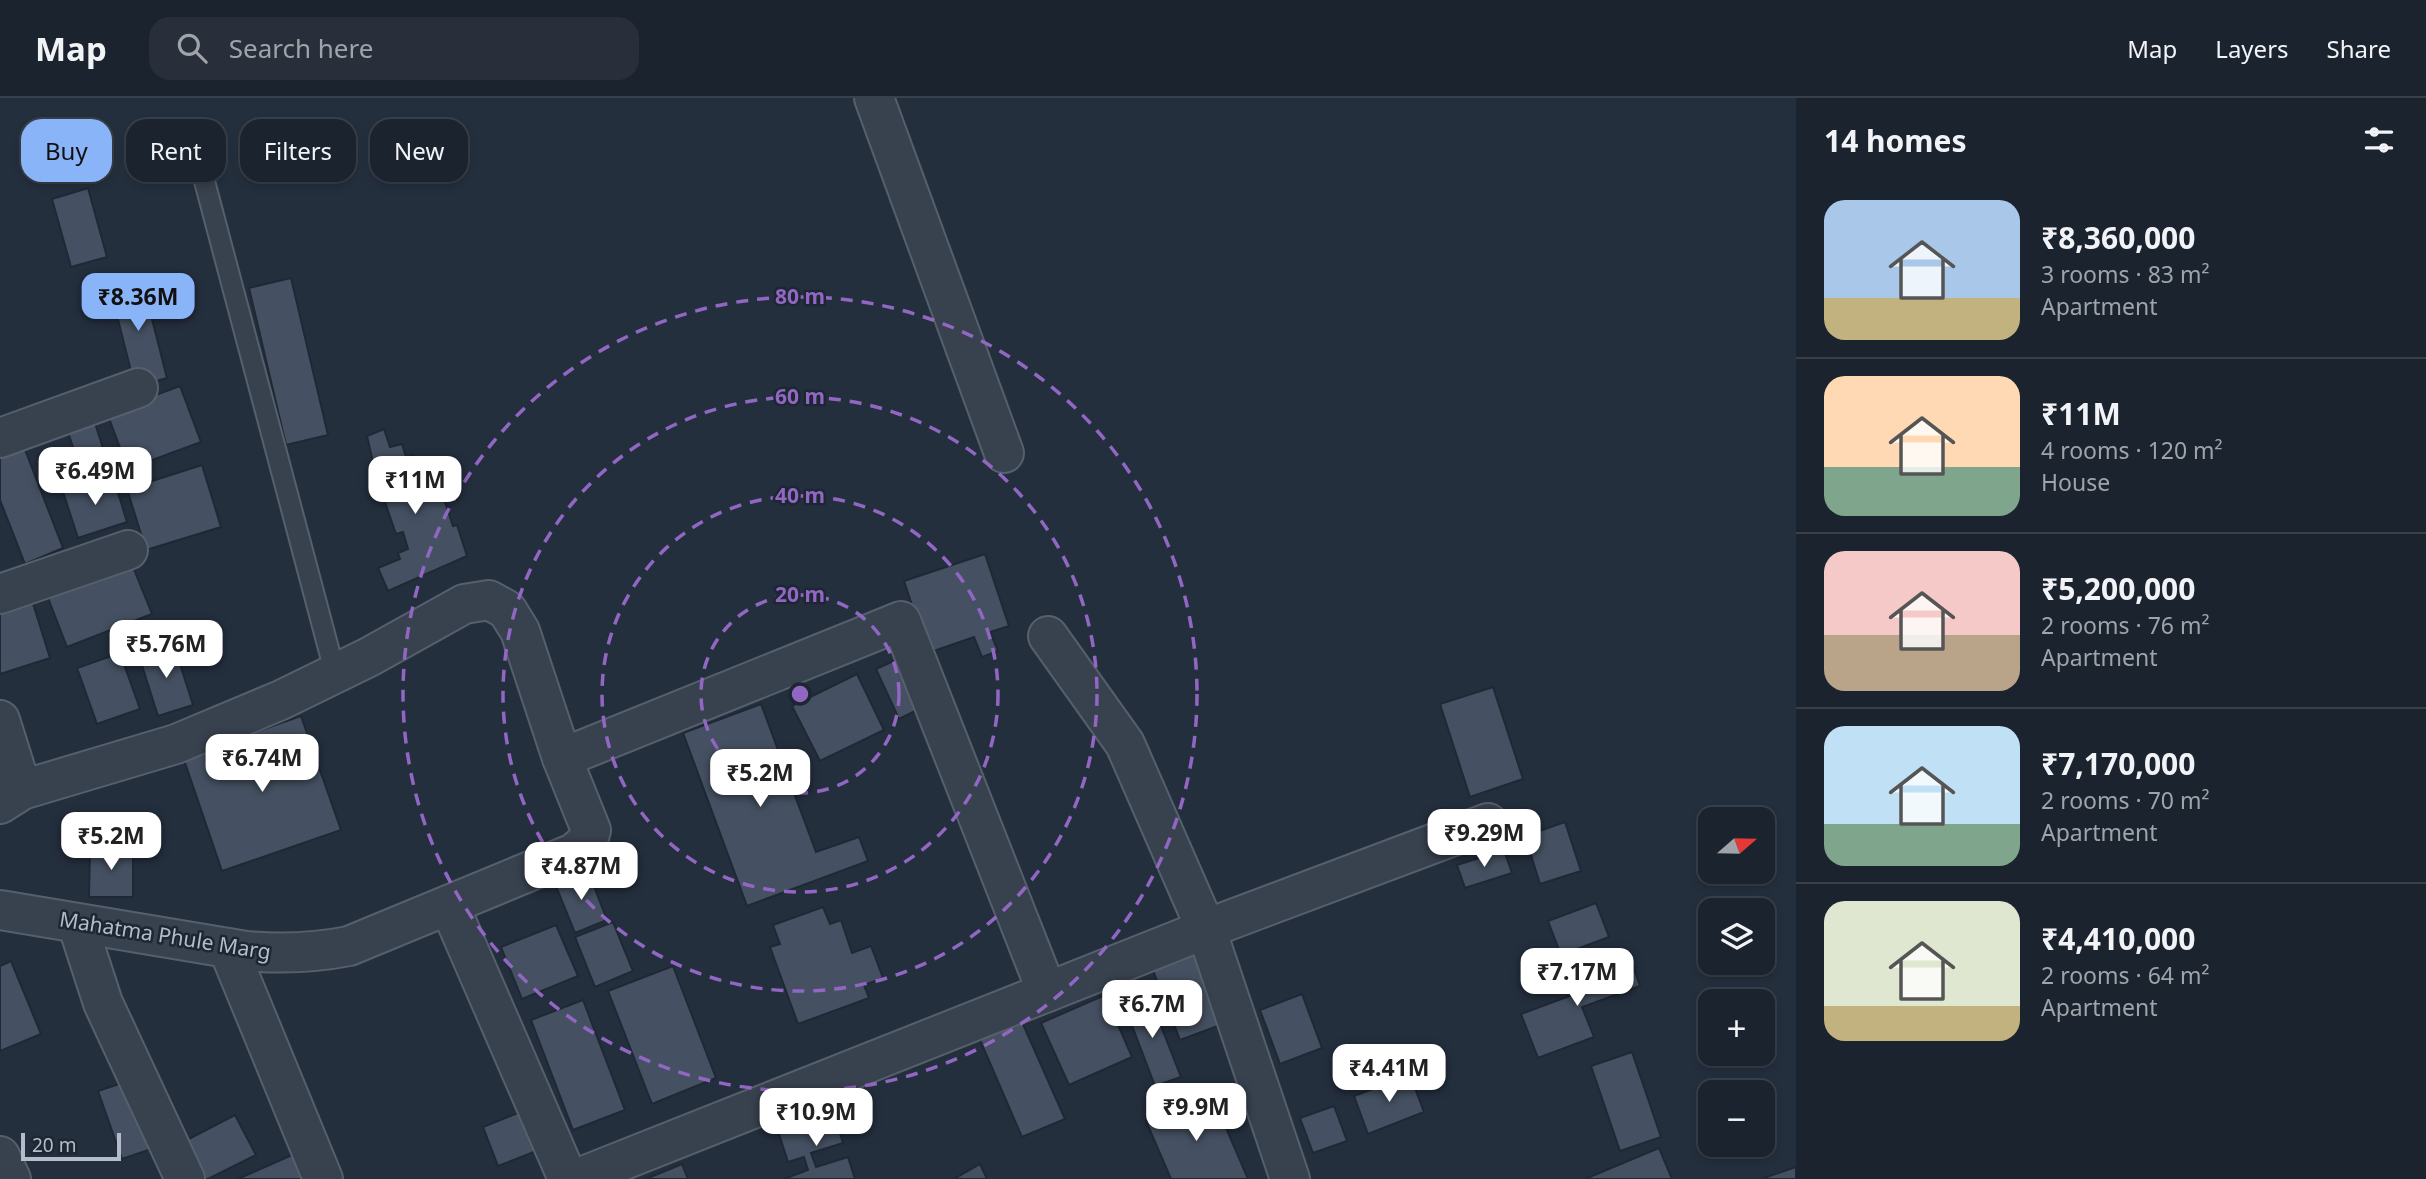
<!DOCTYPE html>
<html lang="en">
<head>
<meta charset="utf-8">
<style>
	body { margin:0; font-family:"Noto Sans",sans-serif; background:#282f3a; color:#f1f3f6; height:100vh; display:flex; flex-direction:column; font-size:26px; white-space:nowrap }
	* { box-sizing:border-box; margin:0 }
	p { font-size:23px; color:#a0a4aa }
	.icon { flex:none; width:38px; height:38px; fill:none; stroke:currentColor; stroke-width:2; stroke-linecap:round; stroke-linejoin:round }
	.map { position:relative; flex:1; overflow:hidden }
	.sheet { display:flex; flex-direction:column; background:#1b232e; width:630px }
	.sheet>* { flex:none }
	.guide { position:absolute; left:21px; top:21px; width:665px; height:63px; display:flex; gap:14px }
	.needle { width:46px; rotate:70deg }
	.fabs { position:absolute; left:1698px; top:709px; display:grid; gap:14px }
	.fabs a { display:grid; place-items:center; width:77px; height:77px; border-radius:14px; background:#1b232e; box-shadow:0 4px 10px #0003,0 0 0 2px #39404a; font-size:35px }
	.scale { position:absolute; left:21px; bottom:18px; width:100px; box-sizing:border-box; padding-left:7px; border:4px solid #b4bcc9; border-top:0; font-size:19px; line-height:24px; white-space:nowrap; color:#b4bcc9; -webkit-text-stroke:5px #1d2633; paint-order:stroke }
	.price { position:absolute; translate:-50% -60px; padding:0 16px; border-radius:14px; background:#fff; color:#222; font-size:23px; line-height:46px; filter:drop-shadow(0 2px 4px #0008) }
	.price::after { content:''; position:absolute; left:50%; top:42px; width:21px; height:16px; margin-left:-10px; background:inherit; clip-path:polygon(0 0,100% 0,50% 100%) }
	.price.active { background:#8ab4f8; color:#111 }
	ul { padding:0; list-style:none }
	li { display:flex; align-items:center; gap:21px; height:175px; padding:0 28px }
	li+li { border-top:2px solid #39404a }
	li span { display:grid; place-items:center; flex:none; width:196px; height:140px; border-radius:21px; color:#555 }
	li>.icon { margin-inline-start:auto }
	span .icon { width:84px; height:84px; fill:#fffc; stroke-width:1 }
	li b { font-size:30px }
	h2 { display:flex; justify-content:space-between; align-items:center; height:84px; padding:0 28px; font-size:30px }
	.chip { padding:0 24px; border-radius:21px; background:#1b232e; box-shadow:0 4px 10px #0003,0 0 0 2px #39404a; font-size:24px; line-height:63px }
	.chip.active { background:#8ab4f8; color:#111 }
	header { display:flex; align-items:center; gap:42px; box-sizing:border-box; height:98px; padding:0 35px; background:#1b232e; border-bottom:2px solid #39404a }
	header strong { font-size:33px }
	nav { display:flex; gap:38px; margin-inline-start:auto; font-size:24px }
	.search { width:490px; height:63px; background:#282f3a; display:flex; align-items:center; gap:18px; box-sizing:border-box; padding:0 24px; border-radius:21px; color:#a0a4aa; font-size:26px }
	main { display:flex; flex:1; min-height:0 }
	.map>svg:first-child { display:block }
</style>
</head>
<body>
<header>
<strong>Map</strong>
<div class="search"><svg class="icon" aria-label="search" viewBox="0 0 24 24"><circle cx="10" cy="10" r="6"/><path d="M15 15l6 6"/></svg>Search here</div>
<nav><a>Map</a><a>Layers</a><a>Share</a></nav>
</header>
<main>
<div class="map">
<svg width="1796" height="1081" viewBox="0 0 1796 1081">
	<rect width="100%" height="100%" fill="#242f3e"/>
	<g fill="#455162" stroke="#1f2835" stroke-width="2">
		<path d="M88,90L107,159L71,169L52,101Z"/>
		<path d="M291,180L328,337L286,347L249,190Z"/>
		<path d="M142,182L167,280L135,289L110,190Z"/>
		<path d="M180,288L201,344L128,371L107,315Z"/>
		<path d="M93,319L110,372L83,380L66,328Z"/>
		<path d="M384,331L390,349L402,346L406,359L413,357L416,369L428,366L433,382L438,381L441,390L438,391L441,403L444,401L453,428L457,427L467,458L388,493L378,470L400,461L398,455L408,451L403,434L396,436L379,387L389,384L383,361L373,364L367,338Z"/>
		<path d="M24,349L63,450L25,466L0,402V358Z"/>
		<path d="M202,367L221,429L146,452L127,391Z"/>
		<path d="M113,378L127,424L78,440L63,394Z"/>
		<path d="M985,456L1009,528L990,534L998,553L982,559L974,539L928,555L904,483Z"/>
		<path d="M129,459L152,516L67,549L45,492Z"/>
		<path d="M31,499L50,560L0,576V509Z"/>
		<path d="M174,547L193,607L158,618L139,558Z"/>
		<path d="M120,555L140,611L97,626L77,570Z"/>
		<path d="M898,561L921,610L899,621L876,571Z"/>
		<path d="M857,576L884,632L820,663L792,608Z"/>
		<path d="M1493,589L1523,681L1470,699L1440,606Z"/>
		<path d="M761,606L816,754L859,739L868,763L747,808L683,635Z"/>
		<path d="M301,618L341,732L222,773L183,659Z"/>
		<path d="M1565,724L1581,773L1540,786L1525,738Z"/>
		<path d="M90,748H133V799H89Z"/>
		<path d="M1504,752L1512,775L1465,790L1457,767Z"/>
		<path d="M588,773L607,822L575,835L555,786Z"/>
		<path d="M1596,805L1609,839L1561,857L1548,823Z"/>
		<path d="M823,809L830,826L841,822L852,855L871,848L883,880L864,887L869,900L798,926L770,849L780,846L773,827Z"/>
		<path d="M613,824L633,873L595,889L575,839Z"/>
		<path d="M556,827L578,878L522,901L501,849Z"/>
		<path d="M1194,850L1223,926L1180,942L1151,867Z"/>
		<path d="M1630,859L1640,888L1582,909L1594,939L1538,960L1521,916L1578,895L1572,880Z"/>
		<path d="M11,863L41,936L0,953V868Z"/>
		<path d="M673,868L716,980L652,1006L608,893Z"/>
		<path d="M1148,895L1181,979L1155,988L1123,904Z"/>
		<path d="M1302,896L1322,950L1280,966L1260,912Z"/>
		<path d="M1105,897L1132,959L1069,987L1041,925Z"/>
		<path d="M583,902L625,1012L573,1032L531,922Z"/>
		<path d="M1022,924L1065,1021L1022,1039L980,942Z"/>
		<path d="M1632,954L1661,1039L1620,1053L1591,968Z"/>
		<path d="M1410,977L1424,1014L1368,1036L1354,998Z"/>
		<path d="M137,980L160,1048L122,1061L98,993Z"/>
		<path d="M1211,995L1248,1081H1171L1146,1023Z"/>
		<path d="M1334,1008L1347,1043L1313,1055L1300,1020Z"/>
		<path d="M523,1013L539,1052L498,1068L483,1029Z"/>
		<path d="M834,1015L843,1045L811,1055L816,1069L848,1059L855,1081H784L808,1072L804,1059L788,1064L778,1033Z"/>
		<path d="M235,1017L256,1057L208,1081H200L181,1045Z"/>
		<path d="M1659,1050L1672,1081H1585Z"/>
		<path d="M301,1053L314,1081H238Z"/>
		<path d="M682,1066L688,1081H646Z"/>
		<path d="M980,1066L987,1081H954Z"/>
		<path d="M1796,1069V1081H1761Z"/>
	</g>
	<g fill="none" stroke-linecap="round" stroke-linejoin="round">
		<g stroke="#565f6c" stroke-width="23">
			<path id="service" d="M197,55L335,575"/>
		</g>
		<g stroke="#565f6c" stroke-width="42">
			<g id="minor">
				<path d="M874,0L1004,355"/>
				<path d="M0,340L138,290"/>
				<path d="M0,496L128,452"/>
				<path d="M1048,538L1125,646L1206,831L1290,1081"/>
				<path d="M0,622L22,692"/>
				<path d="M562,660L901,523L1047,894"/>
				<path d="M0,706L22,692L176,646L281,602L369,559L464,506L489,502L507,512L520,533L562,660L591,732L588,743L574,755L349,848C314,855 281,856 246,853L0,812"/>
				<path d="M449,807L568,1081"/>
				<path d="M77,825L103,905L185,1081"/>
				<path d="M228,850L323,1081"/>
				<path d="M0,1058L11,1081"/>
				<path d="M576,1081L1206,831L1488,725"/>
			</g>
		</g>
		<use href="#service" stroke="#38414e" stroke-width="19"/>
		<use href="#minor" stroke="#38414e" stroke-width="38"/>
	</g>
	<g fill="none" stroke="#9266c3" stroke-width="3.5" stroke-dasharray="12 9">
		<circle cx="800" cy="596" r="99"/>
		<circle cx="800" cy="596" r="198"/>
		<circle cx="800" cy="596" r="297"/>
		<circle cx="800" cy="596" r="397"/>
	</g>
	<g text-anchor="middle" stroke-width="5" stroke-linejoin="round" paint-order="stroke">
		<g font-size="21" fill="#b4bcc9" stroke="#1d2633">
			<text transform="translate(165 838) rotate(9)" y="7">Mahatma Phule Marg</text>
		</g>
	</g>
	<circle cx="800" cy="596" r="10" fill="#9266c3" stroke="#1d2633" stroke-width="3.5"/>
	<g font-size="21" text-anchor="middle" font-weight="bold" fill="#9266c3" stroke="#1d2633" stroke-width="5" stroke-linejoin="round" paint-order="stroke">
		<text x="800" y="206">80 m</text>
		<text x="800" y="306">60 m</text>
		<text x="800" y="405">40 m</text>
		<text x="800" y="504">20 m</text>
	</g>
</svg>
<div class="fabs">
<a><svg class="needle" viewBox="-14 -14 28 28"><path d="M0-13l5 13h-10z" fill="#e53935"/><path d="M0 13l5-13h-10z" fill="#a0a4aa"/></svg></a>
<a><svg class="icon" aria-label="layers" viewBox="0 0 24 24"><path d="M12 4l9 5-9 5-9-5zM3 14l9 5 9-5"/></svg></a>
<a>+</a>
<a>−</a>
</div>
<div class="scale">20 m</div>
<b class="price active" style="left:138px;top:235px">₹8.36M</b>
<b class="price" style="left:95px;top:409px">₹6.49M</b>
<b class="price" style="left:415px;top:418px">₹11M</b>
<b class="price" style="left:166px;top:582px">₹5.76M</b>
<b class="price" style="left:262px;top:696px">₹6.74M</b>
<b class="price" style="left:760px;top:711px">₹5.2M</b>
<b class="price" style="left:1484px;top:771px">₹9.29M</b>
<b class="price" style="left:111px;top:774px">₹5.2M</b>
<b class="price" style="left:581px;top:804px">₹4.87M</b>
<b class="price" style="left:1577px;top:910px">₹7.17M</b>
<b class="price" style="left:1152px;top:942px">₹6.7M</b>
<b class="price" style="left:1389px;top:1006px">₹4.41M</b>
<b class="price" style="left:1196px;top:1045px">₹9.9M</b>
<b class="price" style="left:816px;top:1050px">₹10.9M</b>
<div class="guide">
<a class="chip active">Buy</a>
<a class="chip">Rent</a>
<a class="chip">Filters</a>
<a class="chip">New</a>
</div>
</div>
<section class="sheet">
<h2>14 homes<svg class="icon" aria-label="filters" viewBox="0 0 24 24"><path d="M4 7h16M4 17h16"/><circle cx="9" cy="7" r="2"/><circle cx="15" cy="17" r="2"/></svg></h2>
<ul>
<li><span style="background:linear-gradient(#a9c7e8 70%,#c2b280 0)"><svg class="icon" aria-label="home" viewBox="0 0 24 24"><path d="M3 11l9-7 9 7M6 9v11h12V9"/></svg></span><div><b>₹8,360,000</b><p>3 rooms · 83 m²</p><p>Apartment</p></div></li>
<li><span style="background:linear-gradient(#ffd9b3 65%,#7fa58c 0)"><svg class="icon" aria-label="home" viewBox="0 0 24 24"><path d="M3 11l9-7 9 7M6 9v11h12V9"/></svg></span><div><b>₹11M</b><p>4 rooms · 120 m²</p><p>House</p></div></li>
<li><span style="background:linear-gradient(#f6c9c9 60%,#b9a48a 0)"><svg class="icon" aria-label="home" viewBox="0 0 24 24"><path d="M3 11l9-7 9 7M6 9v11h12V9"/></svg></span><div><b>₹5,200,000</b><p>2 rooms · 76 m²</p><p>Apartment</p></div></li>
<li><span style="background:linear-gradient(#bfe0f5 70%,#7fa58c 0)"><svg class="icon" aria-label="home" viewBox="0 0 24 24"><path d="M3 11l9-7 9 7M6 9v11h12V9"/></svg></span><div><b>₹7,170,000</b><p>2 rooms · 70 m²</p><p>Apartment</p></div></li>
<li><span style="background:linear-gradient(#dfe7d0 75%,#c2b280 0)"><svg class="icon" aria-label="home" viewBox="0 0 24 24"><path d="M3 11l9-7 9 7M6 9v11h12V9"/></svg></span><div><b>₹4,410,000</b><p>2 rooms · 64 m²</p><p>Apartment</p></div></li>
</ul>
</section>
</main>
</body>
</html>
